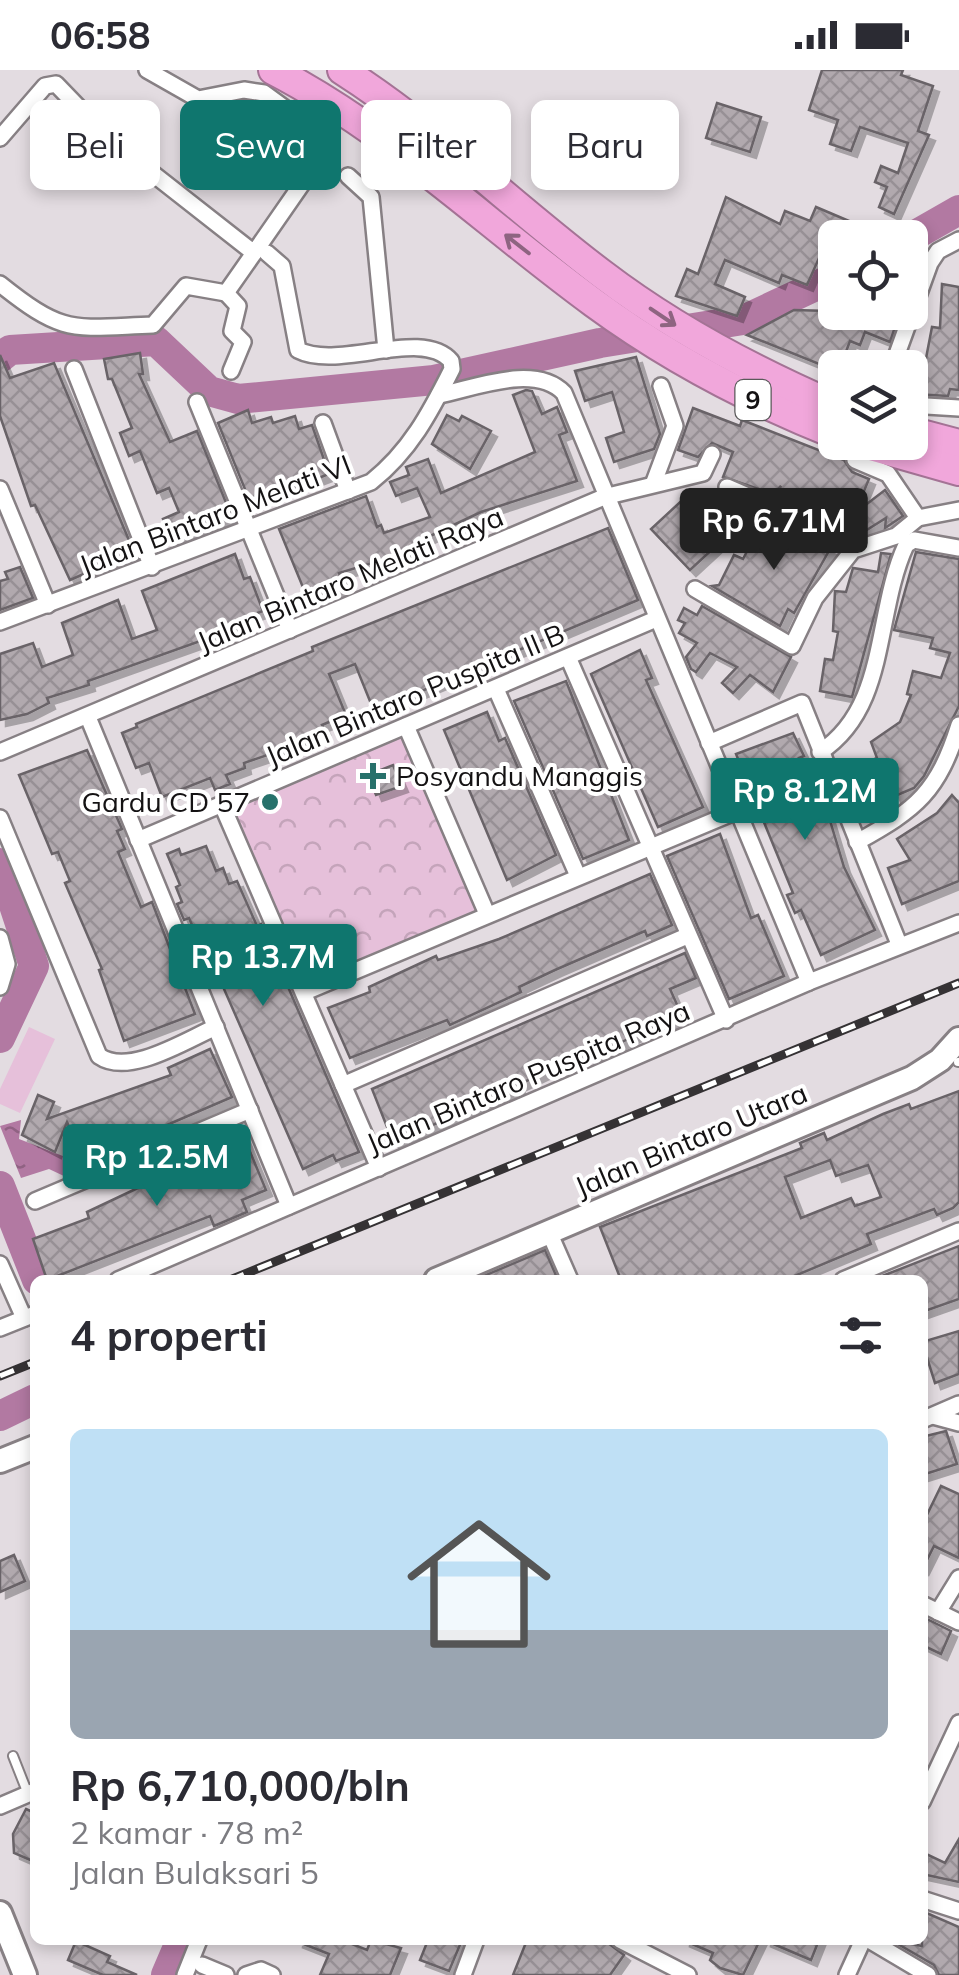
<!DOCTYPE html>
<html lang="id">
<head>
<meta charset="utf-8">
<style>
	body { margin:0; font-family:Mulish,sans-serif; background:#f7f7f7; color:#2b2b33; height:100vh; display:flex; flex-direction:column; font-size:38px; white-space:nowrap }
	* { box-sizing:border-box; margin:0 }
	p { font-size:32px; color:#7c7c81 }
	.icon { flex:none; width:55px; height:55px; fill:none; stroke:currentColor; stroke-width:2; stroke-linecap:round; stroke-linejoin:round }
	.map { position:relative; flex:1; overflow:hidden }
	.sheet { position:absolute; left:30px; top:1205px; width:898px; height:670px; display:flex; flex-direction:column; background:#fff; border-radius:15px; box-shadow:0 5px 15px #0003 }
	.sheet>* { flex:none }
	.top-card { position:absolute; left:30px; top:30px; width:900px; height:90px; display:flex; gap:20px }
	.fabs { position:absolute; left:818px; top:150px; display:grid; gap:20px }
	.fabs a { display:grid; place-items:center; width:110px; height:110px; border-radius:15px; background:#fff; box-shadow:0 5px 15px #0003; font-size:50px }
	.price { position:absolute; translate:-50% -85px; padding:0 22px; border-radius:10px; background:#0f766e; color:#fff; font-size:32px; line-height:65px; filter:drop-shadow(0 2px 5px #0008) }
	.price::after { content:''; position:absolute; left:50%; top:60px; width:30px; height:22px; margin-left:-15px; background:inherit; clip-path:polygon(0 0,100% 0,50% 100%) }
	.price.current { background:#222; color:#fff }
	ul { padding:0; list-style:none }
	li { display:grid; align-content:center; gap:20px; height:530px; padding:0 40px }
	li+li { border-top:2px solid #e1e1e2 }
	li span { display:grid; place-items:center; height:310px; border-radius:15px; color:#555 }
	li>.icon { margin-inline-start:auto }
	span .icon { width:180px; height:180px; fill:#fffc; stroke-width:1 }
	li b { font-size:42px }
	h2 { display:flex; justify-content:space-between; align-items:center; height:120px; padding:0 40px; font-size:42px }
	.pill { padding:0 35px; border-radius:15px; background:#fff; box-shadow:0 5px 15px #0003; font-size:35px; line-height:90px }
	.pill.current { background:#0f766e; color:#fff }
	.status { display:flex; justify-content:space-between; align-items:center; height:70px; padding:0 50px; background:#fff; direction:ltr }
	.status svg { height:28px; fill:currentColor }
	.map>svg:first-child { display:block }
</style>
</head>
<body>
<div class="status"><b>06:58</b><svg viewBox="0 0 49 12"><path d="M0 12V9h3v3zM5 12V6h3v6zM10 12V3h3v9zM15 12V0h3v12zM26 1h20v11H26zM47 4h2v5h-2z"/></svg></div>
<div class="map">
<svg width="959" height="1905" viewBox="0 0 959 1905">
	<defs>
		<pattern id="park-crowns" width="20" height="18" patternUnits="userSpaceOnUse" patternTransform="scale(2.5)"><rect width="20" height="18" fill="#e6c0da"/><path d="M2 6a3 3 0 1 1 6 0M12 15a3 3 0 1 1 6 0" fill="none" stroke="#c4a4ba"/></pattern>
		<pattern id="water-ripples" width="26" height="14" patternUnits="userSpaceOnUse" patternTransform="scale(2.5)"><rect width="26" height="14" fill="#b279a2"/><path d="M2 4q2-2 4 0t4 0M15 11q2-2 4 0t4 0" fill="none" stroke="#906283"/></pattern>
		<pattern id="building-cross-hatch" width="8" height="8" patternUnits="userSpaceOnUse" patternTransform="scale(2.5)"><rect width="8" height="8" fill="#b1a9ae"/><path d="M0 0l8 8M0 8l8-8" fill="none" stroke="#979095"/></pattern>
		<filter id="shadow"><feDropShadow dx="6" dy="6" stdDeviation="0" flood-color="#0004"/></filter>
	</defs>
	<rect width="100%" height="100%" fill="#e3dce1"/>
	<path fill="url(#park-crowns)" d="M406,656L487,844L305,922L222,735Z"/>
	<path fill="#e6c0da" d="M29,957L55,969L20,1043L0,1034V1019Z"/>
	<path fill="url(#water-ripples)" d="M21,1050L19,1069L68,1088L78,1100L66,1107L49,1099L21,1108L0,1056Z"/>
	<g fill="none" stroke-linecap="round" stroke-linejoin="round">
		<g stroke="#b279a2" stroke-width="30">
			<path d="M910,168L959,140"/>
			<path d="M0,288L10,280L156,271L209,321L238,329L434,310L600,273L743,250L835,207"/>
			<path d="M0,793L34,896L0,968"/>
			<path d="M0,1116L37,1210"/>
			<path d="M0,1346L35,1329"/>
			<path d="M166,1905L181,1870"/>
		</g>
	</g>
	<g fill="url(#building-cross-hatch)" stroke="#696367" stroke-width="2.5" fill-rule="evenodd" filter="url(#shadow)">
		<path d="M822,0H903L901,5L933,16L918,61L929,65L894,144L879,137L887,117L875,112L881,96L898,103L908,73L860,57L851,81L830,74L838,50L809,40Z"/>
		<path d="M717,33L761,47L750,82L706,68Z"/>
		<path d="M726,127L780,154L785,141L810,151L816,137L849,151L843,166L835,163V184L823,179L807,215L782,205L779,213L725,190L715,214L745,227L737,246L676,226L687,199L698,204Z"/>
		<path d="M942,214L959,217V320L950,319L948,326L914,324L917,304H923L932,257L940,258Z"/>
		<path d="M794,240L866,242L896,254L890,272L865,262L860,275L850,271L840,298H829L747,265Z"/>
		<path d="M140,283L143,304H139L170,372L197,361L231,445L172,469L163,449L179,442L169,418L157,423L140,381L129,386L120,363L132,358L112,309H108L104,289Z"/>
		<path d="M0,285L10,308L54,293L134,482L70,510L35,435L31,436L0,346Z"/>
		<path d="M636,287L660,364L654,379L614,392L606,368L624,362L612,322L585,331L575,301Z"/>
		<path d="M526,320L532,321L542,344L557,337L567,362L559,365L577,411L481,442L426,468L429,476L339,503L345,519L309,532L279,459L366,426L377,457L381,455L384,463L430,447L417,418L396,426L390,412L409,405L406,397L428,389L441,423L535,382L513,325Z"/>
		<path d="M693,338L740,356L742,350L844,390L852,402L869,409L857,438L852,437L840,459L776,426L781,416L773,424L723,407L733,382L712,373L698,387L678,380Z"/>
		<path d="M248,340L252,353L271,347L273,353L295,346L299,359L312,355L329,404L251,434L218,353Z"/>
		<path d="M447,345L459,351L462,346L491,361L470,399L432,374Z"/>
		<path d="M885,420L903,446L885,458L886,448L854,468L859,440Z"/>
		<path d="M690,423L729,464L690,500L651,459Z"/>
		<path d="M778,451L830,479L794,543L788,539L780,556L712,516L719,515L734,485L743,489L755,466L766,472Z"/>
		<path d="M608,458L638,530L374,641L355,594L329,604L346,645L322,655L324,659L290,674L291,677L244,693L245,698L226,705L230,714L215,720L210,708L162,727L149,693L136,698L122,663L137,657L136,654L313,581L312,577Z"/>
		<path d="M916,482L959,489V636L924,706L914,718L895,726L890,713L876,719L864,694L877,688L871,672L900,652L911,625L907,624L913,601L941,608L950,583L930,578L933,568L894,560Z"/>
		<path d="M881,483L891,484L852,627L820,621L825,589L833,590L838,562L833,561L835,521L846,522L853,498L878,502Z"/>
		<path d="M235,484L244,509L250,507L263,541L231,553L234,559L88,611L89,615L47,628L49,633L27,644L0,650V584L33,573L42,597L73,585L62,553L118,530L132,569L157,560L142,521Z"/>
		<path d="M20,497L33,528L0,540V511L8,509L5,502Z"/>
		<path d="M702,536L791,587L773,622L750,605L733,623L722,613L737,597L710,583L696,602L691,599L686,587L697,573L679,563L685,553L678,550L684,538L697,545Z"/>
		<path d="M640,580L652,608L646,610L703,737L658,757L591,604Z"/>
		<path d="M566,611L629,770L583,789L514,631Z"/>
		<path d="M487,642L499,671L505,668L556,785L507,810L444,660Z"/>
		<path d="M793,663L804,686L799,688L828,744L844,797L875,860L821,885L801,840L795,843L787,825L793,823L736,684Z"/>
		<path d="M87,680L122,759L117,761L125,779L118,782L141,837L152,832L195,944L124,971L99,900L102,899L65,813L70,811L58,782L52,784L19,705Z"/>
		<path d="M393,695L402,716L376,725L368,705Z"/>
		<path d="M952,725L959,733V811L902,834L888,798L910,790L897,769L937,743Z"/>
		<path d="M720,764L751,848L758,845L784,906L729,929L667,786Z"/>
		<path d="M206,776L216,801L223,798L229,814L237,811L257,856L261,854L359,1082L336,1091L333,1085L303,1099L199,862L196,864L189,848L184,850L177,834L182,832L176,817L180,815L167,784L179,779L181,785Z"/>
		<path d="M650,804L672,855L647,866L645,861L555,900L519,917L521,922L450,955L447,950L350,988L328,938L370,922L369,917L436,886L438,890L499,869Z"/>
		<path d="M685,883L696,908L670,919L683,948L665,956L663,952L589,988L587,982L518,1015L519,1018L393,1072L372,1019Z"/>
		<path d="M210,979L232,1027L146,1064L149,1071L85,1096L67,1052L55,1082L22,1065L38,1025L54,1032L47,1049L171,1005L168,998Z"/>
		<path d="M959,1021V1132L953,1138L937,1145L934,1139L867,1164L871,1174L785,1210H621L600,1157L802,1078L800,1073L824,1063L827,1070L883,1044L909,1034L911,1039ZM830,1090L836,1106L868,1095L881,1127L855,1136L851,1128L801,1148L785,1107Z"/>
		<path d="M244,1067L266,1120L242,1130L247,1142L214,1156L210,1146L47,1210L33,1169L89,1148L87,1142L159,1108L157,1103Z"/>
		<path d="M959,1176V1229L922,1242V1210H872Z"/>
		<path d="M545,1180L558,1210H474Z"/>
		<path d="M959,1261V1304L935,1313L922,1272Z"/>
		<path d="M946,1361L957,1394L922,1405V1367Z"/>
		<path d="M941,1416L959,1424V1488L934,1476L922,1500V1455Z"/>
		<path d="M14,1485L25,1511L0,1522V1491Z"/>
		<path d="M925,1548L951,1561L941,1584L922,1575Z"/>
		<path d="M26,1739L35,1743V1792L14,1783L13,1764Z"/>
		<path d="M959,1769V1812L922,1804V1782L945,1793Z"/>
		<path d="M922,1841L959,1857V1905H939L934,1895L891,1870L922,1876Z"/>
		<path d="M342,1870L367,1880L371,1870L401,1878L390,1905H320L329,1884L296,1871Z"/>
		<path d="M428,1870H462L449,1901L420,1890Z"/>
		<path d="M527,1870H604L624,1885L610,1905H513Z"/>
		<path d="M683,1870H760L743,1905L720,1898L710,1890L713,1883Z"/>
		<path d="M764,1870H819L811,1890Z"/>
		<path d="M76,1871L110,1886L107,1892L137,1905H103L68,1890Z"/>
	</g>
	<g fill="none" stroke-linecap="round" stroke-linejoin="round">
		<g stroke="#878084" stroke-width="12">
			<g id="service">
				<path d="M958,992H959"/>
				<path d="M13,1686L28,1724"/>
			</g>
		</g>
		<g stroke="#878084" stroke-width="20">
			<g id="minor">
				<path d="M0,68L45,16L56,14L110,70L254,183L331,72L264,23L244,20L198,29L147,0"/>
				<path d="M348,106L371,127L386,280"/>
				<path d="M0,214C65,266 72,258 153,255L186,216L226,223L254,183"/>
				<path d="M226,223L238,236L232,261L243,272L231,301"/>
				<path d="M892,298L930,193L938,181L959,170"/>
				<path d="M74,299L152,497"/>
				<path d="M439,325C475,318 535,293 564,323L809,912"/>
				<path d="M197,332L290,560"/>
				<path d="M910,335L959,338"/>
				<path d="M323,353L348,421"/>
				<path d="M855,390L888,404L918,448"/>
				<path d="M654,412L675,356L661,316"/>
				<path d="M727,417L802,449L853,480"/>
				<path d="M0,419L48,535"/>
				<path d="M695,519L792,576L815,528L853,480L896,466L918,448L959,440"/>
				<path d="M0,552L371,412C410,381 430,343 452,299L451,291C422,257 339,301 298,280L282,196L267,183"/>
				<path d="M568,587L726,950"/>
				<path d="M496,619L578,806"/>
				<path d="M88,647L289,1136"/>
				<path d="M406,656L487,844"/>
				<path d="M709,673L802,633L899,874"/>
				<path d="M0,682L604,427L703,403L712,384"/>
				<path d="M820,682C889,637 874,544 906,475L914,470L959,478"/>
				<path d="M222,735L379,1098"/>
				<path d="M0,748L99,986C129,1007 186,970 216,957"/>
				<path d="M138,770L656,549"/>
				<path d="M857,772C917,739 938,722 959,655"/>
				<path d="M0,868L7,894L0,917"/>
				<path d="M305,922L737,741"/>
				<path d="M343,1015L687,866"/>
				<path d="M35,1131L250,1040"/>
				<path d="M549,1162L570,1210"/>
				<path d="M0,1194L24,1248"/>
				<path d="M118,1210L809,912L959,853"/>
				<path d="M843,1210L959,1161"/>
				<path d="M0,1258L35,1244"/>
				<path d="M933,1346L959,1353"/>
				<path d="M922,1350L959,1334"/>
				<path d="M922,1534L959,1552"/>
				<path d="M938,1542L959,1508"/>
				<path d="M922,1732L959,1653"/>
				<path d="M0,1736L35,1721"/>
				<path d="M922,1829L959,1841"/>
				<path d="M620,1870L688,1905"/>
				<path d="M869,1870L928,1905"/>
				<path d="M202,1895L226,1905"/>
				<path d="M185,1905L199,1870"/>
				<path d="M246,1905L261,1900L272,1905"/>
				<path d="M463,1905L476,1870"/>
				<path d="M847,1905L863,1870"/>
			</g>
		</g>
		<g stroke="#878084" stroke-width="28">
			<g id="secondary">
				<path d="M436,1210L912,1008L940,990L959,969"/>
				<path d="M0,1391L35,1377"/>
				<path d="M0,1843L25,1905"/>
			</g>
		</g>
		<g stroke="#a47395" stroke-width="32">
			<g id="motorway">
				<path d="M273,0C391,61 487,155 594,233C669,288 749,330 835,364"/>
				<path d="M342,0C436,60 513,137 602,204C674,259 752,300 835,336"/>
				<path d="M910,361L959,374"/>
				<path d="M857,372L959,401"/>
			</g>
		</g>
		<use href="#service" stroke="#fff" stroke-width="8"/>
		<use href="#minor" stroke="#fff" stroke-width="15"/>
		<use href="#secondary" stroke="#fff" stroke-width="22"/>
		<use href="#motorway" stroke="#f1a7db" stroke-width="28"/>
		<g stroke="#353234" stroke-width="9">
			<g id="rail">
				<path d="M230,1210L959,913"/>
				<path d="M0,1306L35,1292"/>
			</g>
		</g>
		<use href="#rail" stroke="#fff" stroke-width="5" stroke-dasharray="15" stroke-linecap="butt"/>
	</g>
	<defs><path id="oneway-shaft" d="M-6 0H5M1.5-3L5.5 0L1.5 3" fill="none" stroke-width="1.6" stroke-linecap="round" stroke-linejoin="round" transform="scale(2.5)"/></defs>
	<g stroke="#8e6481">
		<use href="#oneway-shaft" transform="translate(517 174) rotate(-142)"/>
		<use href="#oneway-shaft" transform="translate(663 247) rotate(34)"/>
	</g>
	<g fill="#27716b" stroke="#fff" stroke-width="4">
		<path d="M368 691h10v10h10v10h-10v10h-10v-10h-10v-10h10z"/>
		<circle cx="270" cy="732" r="10"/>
	</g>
	<g text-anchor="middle" stroke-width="8" stroke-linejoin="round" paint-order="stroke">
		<rect fill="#fff" stroke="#5a595a" stroke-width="2.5" x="735.5" y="310" width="35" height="40" rx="8"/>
		<g font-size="25" font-weight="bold" fill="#141213">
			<text x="753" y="339">9</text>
		</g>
		<g font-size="28" fill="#141213" stroke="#fff">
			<text transform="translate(215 445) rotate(-21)" y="10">Jalan Bintaro Melati VI</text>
			<text transform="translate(350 509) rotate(-23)" y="10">Jalan Bintaro Melati Raya</text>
			<text transform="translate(415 625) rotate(-23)" y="10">Jalan Bintaro Puspita II B</text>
			<text transform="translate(528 1007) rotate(-23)" y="10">Jalan Bintaro Puspita Raya</text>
			<text transform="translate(691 1070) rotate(-23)" y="10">Jalan Bintaro Utara</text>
		</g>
		<g font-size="28" fill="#141213" stroke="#fff" text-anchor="start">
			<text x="396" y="716">Posyandu Manggis</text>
			<text x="250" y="742" text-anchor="end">Gardu CD 57</text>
		</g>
	</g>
</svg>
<div class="fabs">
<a><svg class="icon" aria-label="locate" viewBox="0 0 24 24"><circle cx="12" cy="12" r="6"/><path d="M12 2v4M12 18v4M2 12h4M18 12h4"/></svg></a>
<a><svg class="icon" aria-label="layers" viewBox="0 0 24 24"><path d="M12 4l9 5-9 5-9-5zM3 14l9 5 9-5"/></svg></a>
</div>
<b class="price current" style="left:774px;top:503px">Rp 6.71M</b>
<b class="price" style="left:805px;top:773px">Rp 8.12M</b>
<b class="price" style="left:263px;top:939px">Rp 13.7M</b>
<b class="price" style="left:157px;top:1139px">Rp 12.5M</b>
<div class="top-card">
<a class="pill">Beli</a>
<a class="pill current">Sewa</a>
<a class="pill">Filter</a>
<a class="pill">Baru</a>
</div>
<section class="sheet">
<h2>4 properti<svg class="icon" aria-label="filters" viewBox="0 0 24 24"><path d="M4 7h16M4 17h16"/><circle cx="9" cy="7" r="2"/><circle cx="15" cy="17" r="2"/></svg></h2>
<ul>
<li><span style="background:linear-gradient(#bfe0f5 65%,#9aa5b1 0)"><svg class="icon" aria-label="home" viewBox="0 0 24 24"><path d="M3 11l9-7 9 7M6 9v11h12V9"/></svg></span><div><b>Rp 6,710,000/bln</b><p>2 kamar · 78 m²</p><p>Jalan Bulaksari 5</p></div></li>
</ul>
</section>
</div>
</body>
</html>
